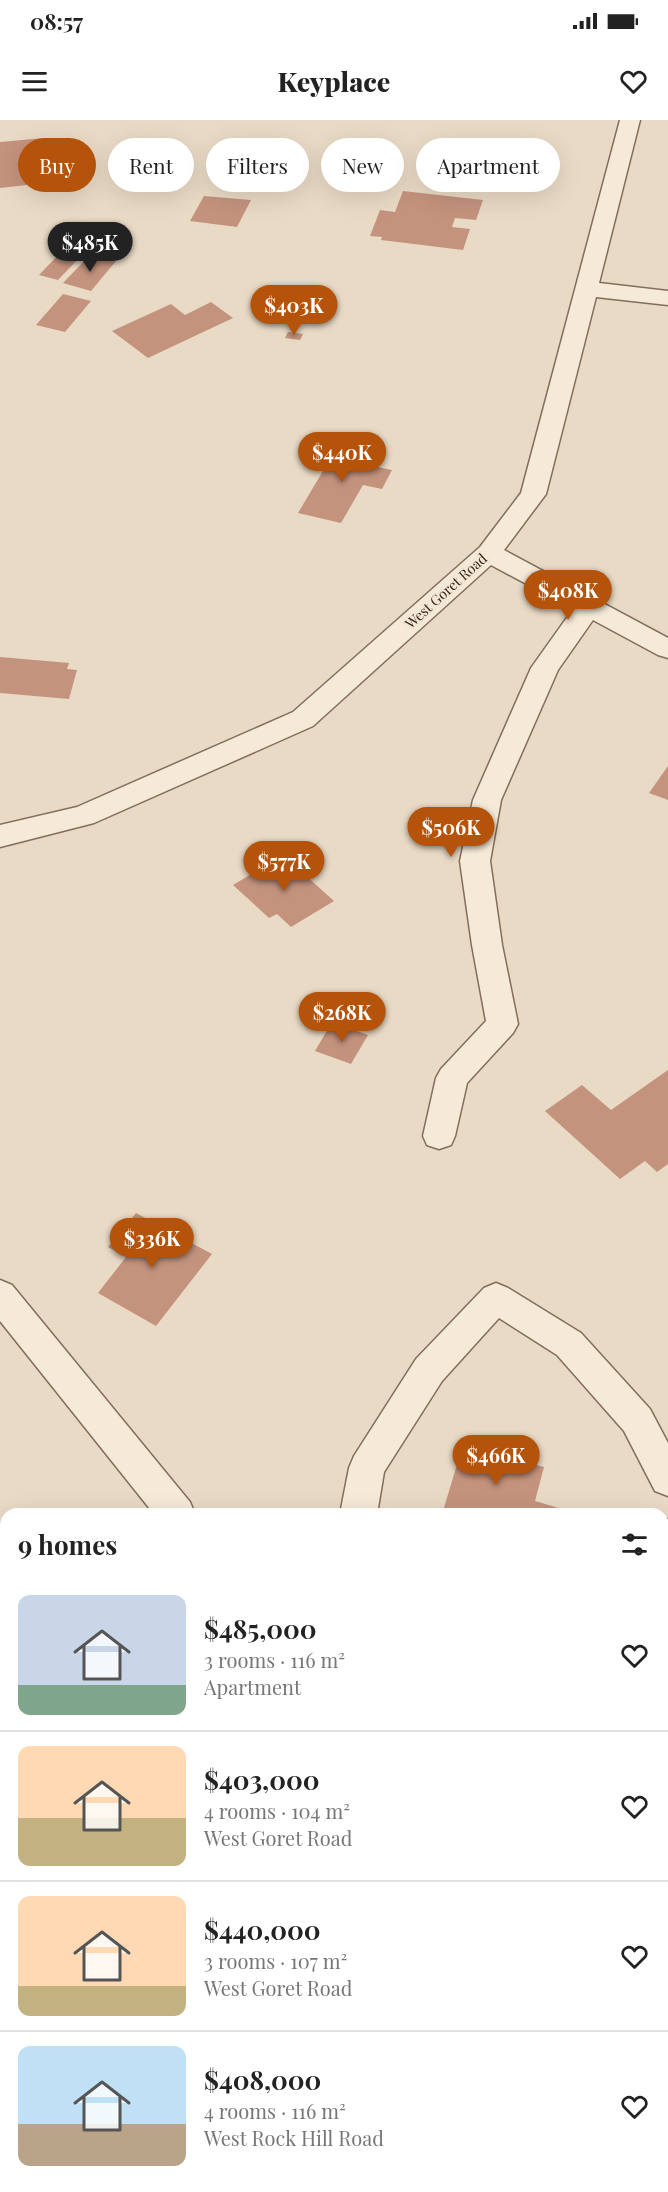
<!DOCTYPE html>
<html lang="en">
<head>
<meta charset="utf-8">
<style>
	body { margin:0; font-family:"Playfair Display",serif; background:#f2f2f2; color:#222; height:100vh; display:flex; flex-direction:column; font-size:22px; white-space:nowrap }
	* { box-sizing:border-box; margin:0 }
	p { font-size:20px; color:#767676 }
	.icon { flex:none; width:33px; height:33px; fill:none; stroke:currentColor; stroke-width:2; stroke-linecap:round; stroke-linejoin:round }
	.map { position:relative; flex:1; overflow:hidden }
	.side { position:absolute; left:0px; top:1388px; width:669px; height:686px; display:flex; flex-direction:column; background:#fff; border-radius:18px 18px 0 0; box-shadow:0 6px 24px #0002 }
	.side>* { flex:none }
	.top-card { position:absolute; left:18px; top:18px; width:633px; height:54px; display:flex; gap:12px }
	.price { position:absolute; translate:-50% -51px; padding:0 14px; border-radius:21px; background:#b45309; color:#fff; font-size:20px; line-height:39px; filter:drop-shadow(0 2px 3px #0008) }
	.price::after { content:''; position:absolute; left:50%; top:36px; width:18px; height:14px; margin-left:-9px; background:inherit; clip-path:polygon(0 0,100% 0,50% 100%) }
	.price.on { background:#222; color:#fff }
	ul { padding:0; list-style:none }
	li { display:flex; align-items:center; gap:18px; height:150px; padding:0 18px }
	li+li { border-top:2px solid #e0e0e0 }
	li span { display:grid; place-items:center; flex:none; width:168px; height:120px; border-radius:12px; color:#555 }
	li>.icon { margin-inline-start:auto }
	span .icon { width:72px; height:72px; fill:#fffc; stroke-width:1 }
	li b { font-size:26px }
	h2 { display:flex; justify-content:space-between; align-items:center; height:72px; padding:0 18px; font-size:26px }
	.tag { padding:0 21px; border-radius:27px; background:#fff; box-shadow:0 6px 24px #0002; font-size:21px; line-height:54px }
	.tag.on { background:#b45309; color:#fff }
	.status { display:flex; justify-content:space-between; align-items:center; height:42px; padding:0 30px; background:#fff; direction:ltr }
	.status svg { height:16px; fill:currentColor }
	header { display:flex; justify-content:space-between; align-items:center; height:78px; padding:0 18px; background:#fff; font-size:27px; font-weight:800 }
	.map>svg:first-child { display:block }
</style>
</head>
<body>
<div class="status"><b>08:57</b><svg viewBox="0 0 49 12"><path d="M0 12V9h3v3zM5 12V6h3v6zM10 12V3h3v9zM15 12V0h3v12zM26 1h20v11H26zM47 4h2v5h-2z"/></svg></div>
<header><svg class="icon" aria-label="menu" viewBox="0 0 24 24"><path d="M4 6h16M4 12h16M4 18h16"/></svg>Keyplace<svg class="icon" aria-label="heart" viewBox="0 0 24 24"><path d="M12 20l-8-8c-3-5 5-10 8-4 3-6 11-1 8 4z"/></svg></header>
<div class="map">
<svg width="668" height="2072" viewBox="0 0 668 2072">
	<rect width="100%" height="100%" fill="#e9dac5"/>
	<g fill="#c4937e">
		<path d="M44,18L53,62L0,68V22Z"/>
		<path d="M403,71L483,80L476,100L455,98L452,107L470,109L463,130L381,120L382,117L370,116L380,90L395,92Z"/>
		<path d="M204,76L251,80L237,107L190,101Z"/>
		<path d="M62,131L81,136L58,160L39,155Z"/>
		<path d="M91,134L116,141L91,171L63,163Z"/>
		<path d="M63,174L91,181L65,212L36,205Z"/>
		<path d="M211,182L233,198L148,238L112,211L171,184L185,195Z"/>
		<path d="M288,212L303,214L300,220L285,218Z"/>
		<path d="M345,314L361,318L348,341L392,350L382,369L363,365L341,403L298,393Z"/>
		<path d="M0,537L69,543L67,549L77,550L69,579L0,573Z"/>
		<path d="M668,646V680L649,673Z"/>
		<path d="M283,735L334,781L291,807L277,794L269,798L233,765Z"/>
		<path d="M332,902L368,915L351,944L315,931Z"/>
		<path d="M668,950V1044L657,1052L645,1041L620,1059L545,991L582,965L611,990Z"/>
		<path d="M136,1093L212,1134L156,1206L98,1173L126,1137L108,1127Z"/>
		<path d="M463,1325L544,1347L535,1381L579,1394H442Z"/>
	</g>
	<g fill="none" stroke-linecap="round" stroke-linejoin="round">
		<g stroke="#836d5d" stroke-width="3">
			<g id="minor">
				<path d="M620,0H640L599,163L668,171V185L596,177L546,374L504,430L668,518V538L658,535L593,500L558,550L501,680L490,741L502,825L518,904L513,913L467,963L455,1016L451,1025L439,1029L427,1025L423,1016L436,958L441,949L486,901L472,825L460,741L473,680L531,548L573,489L491,445L313,606L94,703L0,727V705L77,687L293,592L480,427L521,373Z"/>
				<path d="M0,1160L12,1165L190,1382L195,1394H154L0,1201Z"/>
				<path d="M496,1163L508,1168L581,1213L650,1289L668,1323V1376L655,1371L624,1311L557,1235L499,1198L442,1261L384,1352L377,1394H340L349,1348L354,1336L416,1239L484,1168Z"/>
				<path d="M668,1399V1460L663,1461V1401Z"/>
				<path d="M663,1632L668,1634V1676L663,1674Z"/>
				<path d="M663,1977L668,1979V2025L663,2023Z"/>
			</g>
		</g>
		<use href="#minor" fill="#f5e9d7" fill-rule="evenodd"/>
	</g>
	<g text-anchor="middle" stroke-width="6" stroke-linejoin="round" paint-order="stroke">
		<g font-size="14" fill="#34271f" stroke="#f2e6d4">
			<text transform="translate(446 471) rotate(-42)" y="5">West Goret Road</text>
		</g>
	</g>
</svg>
<b class="price on" style="left:90px;top:153px">$485K</b>
<b class="price" style="left:294px;top:216px">$403K</b>
<b class="price" style="left:342px;top:363px">$440K</b>
<b class="price" style="left:568px;top:501px">$408K</b>
<b class="price" style="left:451px;top:738px">$506K</b>
<b class="price" style="left:284px;top:772px">$577K</b>
<b class="price" style="left:342px;top:923px">$268K</b>
<b class="price" style="left:152px;top:1149px">$336K</b>
<b class="price" style="left:496px;top:1366px">$466K</b>
<div class="top-card">
<a class="tag on">Buy</a>
<a class="tag">Rent</a>
<a class="tag">Filters</a>
<a class="tag">New</a>
<a class="tag">Apartment</a>
</div>
<section class="side">
<h2>9 homes<svg class="icon" aria-label="filters" viewBox="0 0 24 24"><path d="M4 7h16M4 17h16"/><circle cx="9" cy="7" r="2"/><circle cx="15" cy="17" r="2"/></svg></h2>
<ul>
<li><span style="background:linear-gradient(#c9d6e8 75%,#7fa58c 0)"><svg class="icon" aria-label="home" viewBox="0 0 24 24"><path d="M3 11l9-7 9 7M6 9v11h12V9"/></svg></span><div><b>$485,000</b><p>3 rooms · 116 m²</p><p>Apartment</p></div><svg class="icon" aria-label="heart" viewBox="0 0 24 24"><path d="M12 20l-8-8c-3-5 5-10 8-4 3-6 11-1 8 4z"/></svg></li>
<li><span style="background:linear-gradient(#ffd9b3 60%,#c2b280 0)"><svg class="icon" aria-label="home" viewBox="0 0 24 24"><path d="M3 11l9-7 9 7M6 9v11h12V9"/></svg></span><div><b>$403,000</b><p>4 rooms · 104 m²</p><p>West Goret Road</p></div><svg class="icon" aria-label="heart" viewBox="0 0 24 24"><path d="M12 20l-8-8c-3-5 5-10 8-4 3-6 11-1 8 4z"/></svg></li>
<li><span style="background:linear-gradient(#ffd9b3 75%,#c2b280 0)"><svg class="icon" aria-label="home" viewBox="0 0 24 24"><path d="M3 11l9-7 9 7M6 9v11h12V9"/></svg></span><div><b>$440,000</b><p>3 rooms · 107 m²</p><p>West Goret Road</p></div><svg class="icon" aria-label="heart" viewBox="0 0 24 24"><path d="M12 20l-8-8c-3-5 5-10 8-4 3-6 11-1 8 4z"/></svg></li>
<li><span style="background:linear-gradient(#bfe0f5 65%,#b9a48a 0)"><svg class="icon" aria-label="home" viewBox="0 0 24 24"><path d="M3 11l9-7 9 7M6 9v11h12V9"/></svg></span><div><b>$408,000</b><p>4 rooms · 116 m²</p><p>West Rock Hill Road</p></div><svg class="icon" aria-label="heart" viewBox="0 0 24 24"><path d="M12 20l-8-8c-3-5 5-10 8-4 3-6 11-1 8 4z"/></svg></li>
</ul>
</section>
</div>
</body>
</html>
